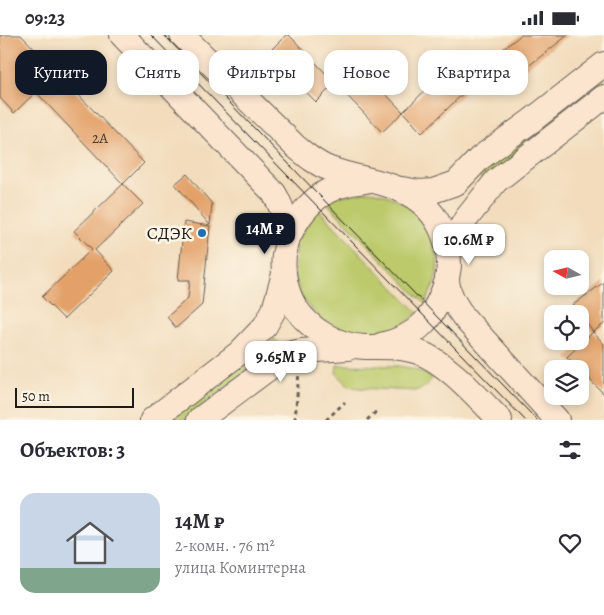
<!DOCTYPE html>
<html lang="ru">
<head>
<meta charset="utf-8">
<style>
	body { margin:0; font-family:Alegreya,serif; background:#f2f2f3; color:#2b2b33; height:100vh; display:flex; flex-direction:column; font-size:19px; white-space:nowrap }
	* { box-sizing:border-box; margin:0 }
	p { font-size:16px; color:#7c7c81 }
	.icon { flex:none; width:28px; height:28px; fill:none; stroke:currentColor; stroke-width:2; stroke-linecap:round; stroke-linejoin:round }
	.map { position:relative; height:385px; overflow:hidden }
	.details { display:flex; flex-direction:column; background:#fff; flex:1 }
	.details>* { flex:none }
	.top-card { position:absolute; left:15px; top:15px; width:575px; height:45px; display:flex; gap:10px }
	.needle { width:32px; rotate:278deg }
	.controls { position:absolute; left:544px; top:215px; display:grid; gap:10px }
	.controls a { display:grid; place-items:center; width:45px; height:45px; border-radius:10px; background:#fff; box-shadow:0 2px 8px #0003; font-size:25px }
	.scale { position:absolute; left:15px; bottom:12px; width:119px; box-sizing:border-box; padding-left:5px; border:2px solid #1c1c1c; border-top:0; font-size:14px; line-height:18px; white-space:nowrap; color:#1c1c1c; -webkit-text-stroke:4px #fcf5e5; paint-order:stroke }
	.price { position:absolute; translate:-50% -42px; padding:0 11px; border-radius:10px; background:#fff; color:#222; font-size:16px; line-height:32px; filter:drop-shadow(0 1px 2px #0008) }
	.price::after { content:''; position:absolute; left:50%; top:30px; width:15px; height:11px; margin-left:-8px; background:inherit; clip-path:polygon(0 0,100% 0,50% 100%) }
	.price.selected { background:#111827; color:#fff }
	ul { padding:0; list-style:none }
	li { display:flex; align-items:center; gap:15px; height:125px; padding:0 20px }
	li+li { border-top:1px solid #e1e1e2 }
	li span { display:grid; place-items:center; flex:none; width:140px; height:100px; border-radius:15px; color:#555 }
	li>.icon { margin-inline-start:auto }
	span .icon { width:60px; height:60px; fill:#fffc; stroke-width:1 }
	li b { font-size:21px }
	h2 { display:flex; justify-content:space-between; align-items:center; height:60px; padding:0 20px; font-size:21px }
	.chip { padding:0 18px; border-radius:15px; background:#fff; box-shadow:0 2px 8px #0003; font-size:18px; line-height:45px }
	.chip.selected { background:#111827; color:#fff }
	.status { display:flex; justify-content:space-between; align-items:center; height:35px; padding:0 25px; background:#fff; direction:ltr }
	.status svg { height:14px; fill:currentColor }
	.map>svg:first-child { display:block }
</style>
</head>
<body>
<div class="status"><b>09:23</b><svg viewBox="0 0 49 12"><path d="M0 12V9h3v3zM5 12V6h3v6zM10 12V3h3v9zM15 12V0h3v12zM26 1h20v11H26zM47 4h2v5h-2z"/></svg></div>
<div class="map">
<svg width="604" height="385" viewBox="0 0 604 385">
	<rect width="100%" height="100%" fill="#fcf5e5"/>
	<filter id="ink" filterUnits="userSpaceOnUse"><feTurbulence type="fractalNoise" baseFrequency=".02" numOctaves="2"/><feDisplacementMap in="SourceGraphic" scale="10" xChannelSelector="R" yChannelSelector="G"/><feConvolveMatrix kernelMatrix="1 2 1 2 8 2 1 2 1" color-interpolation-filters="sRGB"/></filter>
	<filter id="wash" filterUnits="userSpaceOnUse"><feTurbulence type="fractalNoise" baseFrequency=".0096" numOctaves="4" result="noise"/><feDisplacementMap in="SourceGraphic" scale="20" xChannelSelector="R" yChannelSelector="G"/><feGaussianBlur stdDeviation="1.12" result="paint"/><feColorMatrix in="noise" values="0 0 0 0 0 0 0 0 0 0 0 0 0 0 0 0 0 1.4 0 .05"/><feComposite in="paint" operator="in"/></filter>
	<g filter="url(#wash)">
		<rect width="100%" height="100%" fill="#f2dcbc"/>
		<g fill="#bcca6c" stroke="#6c7344">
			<path d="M604,39V51L483,146L478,138Z"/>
			<path d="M370,156C410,162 442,195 437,236C436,248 430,258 425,269L325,166L335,162Z"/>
			<path d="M318,174L418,278L397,294L374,301L350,300L327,291L302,264L294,241L297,205Z"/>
			<path d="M275,304L280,310L183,385H170Z"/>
			<path d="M337,330L399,331L415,334L433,343L423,353L415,356L358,353L349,351L336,338Z"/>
		</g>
		<g id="blocks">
			<g fill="#e3a068">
				<path d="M0,0H21L144,128L123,149L36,57L14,78L0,63Z"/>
				<path d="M286,0H289L335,48L316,67L268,18Z"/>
				<path d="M521,0H568L517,40L499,17Z"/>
				<path d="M356,28L403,77L382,97L335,48Z"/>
				<path d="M453,28L473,49L422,98L403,77Z"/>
				<path d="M187,139L212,169L210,190L175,149Z"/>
				<path d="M123,149L143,169L95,215L114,236L64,284L42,262L92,214L74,196Z"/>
				<path d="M184,187L210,191L202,270L176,293L167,282L188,263L190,245H178Z"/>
				<path d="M604,247V289L593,297L573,270Z"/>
				<path d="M593,297L604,309V359L567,322Z"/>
			</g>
		</g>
	</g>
	<g filter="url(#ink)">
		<use href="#blocks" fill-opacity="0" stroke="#675f54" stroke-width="1"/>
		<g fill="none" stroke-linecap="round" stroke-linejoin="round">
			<g stroke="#675f54" stroke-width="26">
				<g id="secondary">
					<path d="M122,0L274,158C282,172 288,189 287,205C287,210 285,215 284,220C282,237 286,257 295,272C310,295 337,311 365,312C383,312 401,311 418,317C447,327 479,364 500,385"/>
					<path d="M182,0L295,111C306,120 316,129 330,134C362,146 403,146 428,174C442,189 449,210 449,230C449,235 447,240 447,245C448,260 458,275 467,286L557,385"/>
					<path d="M402,154L420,157L433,156L456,148L480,123L531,86L604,29"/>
					<path d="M287,205C303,169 325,149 365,146"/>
					<path d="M448,216L466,184L496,146L604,62"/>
					<path d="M381,310C419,302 436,280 447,245"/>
					<path d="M152,385L239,318L265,291L274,275L284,239"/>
					<path d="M199,385L273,330L291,318L302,316L348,313"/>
				</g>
			</g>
			<g stroke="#675f54" stroke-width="3" stroke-dasharray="4 4" stroke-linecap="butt">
				<path d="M295,385L299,337"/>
				<path d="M326,385L345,367"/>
				<path d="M367,385L377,376"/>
			</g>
			<use href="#secondary" stroke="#fbe5cf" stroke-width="24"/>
			<g stroke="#1c1c1c" stroke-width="1">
				<path d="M151,0L525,385"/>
				<path d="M164,0L537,385"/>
			</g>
		</g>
	</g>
	<circle fill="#1f6fb2" stroke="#fcf5e5" stroke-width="2" cx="202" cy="198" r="5"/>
	<g text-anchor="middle" stroke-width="5" stroke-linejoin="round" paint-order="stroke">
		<g font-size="15" fill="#4e3d2f">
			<text x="100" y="108">2А</text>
		</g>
		<g font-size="18" fill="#1c1c1c" stroke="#fcf5e5" text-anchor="end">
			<text x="192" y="204">СДЭК</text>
		</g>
	</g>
</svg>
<div class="controls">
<a><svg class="needle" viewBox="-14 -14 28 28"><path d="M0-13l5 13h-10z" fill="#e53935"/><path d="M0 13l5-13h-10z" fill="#7c7c81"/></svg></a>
<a><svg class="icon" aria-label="locate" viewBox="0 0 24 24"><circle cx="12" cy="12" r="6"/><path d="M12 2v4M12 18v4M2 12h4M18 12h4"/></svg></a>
<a><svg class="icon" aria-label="layers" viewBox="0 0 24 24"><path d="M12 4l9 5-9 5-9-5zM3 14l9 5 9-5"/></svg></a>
</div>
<div class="scale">50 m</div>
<b class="price selected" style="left:265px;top:220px">14M ₽</b>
<b class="price" style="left:469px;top:231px">10.6M ₽</b>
<b class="price" style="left:281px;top:348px">9.65M ₽</b>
<div class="top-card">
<a class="chip selected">Купить</a>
<a class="chip">Снять</a>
<a class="chip">Фильтры</a>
<a class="chip">Новое</a>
<a class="chip">Квартира</a>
</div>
</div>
<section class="details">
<h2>Объектов: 3<svg class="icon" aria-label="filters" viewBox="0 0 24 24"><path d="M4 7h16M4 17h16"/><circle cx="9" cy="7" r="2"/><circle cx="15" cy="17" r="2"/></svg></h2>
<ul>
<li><span style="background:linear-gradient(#c9d6e8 75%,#7fa58c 0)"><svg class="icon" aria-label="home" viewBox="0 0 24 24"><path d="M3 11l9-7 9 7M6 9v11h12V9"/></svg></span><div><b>14M ₽</b><p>2-комн. · 76 m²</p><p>улица Коминтерна</p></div><svg class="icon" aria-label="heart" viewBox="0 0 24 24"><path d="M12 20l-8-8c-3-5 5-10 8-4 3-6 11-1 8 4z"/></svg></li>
</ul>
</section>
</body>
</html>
